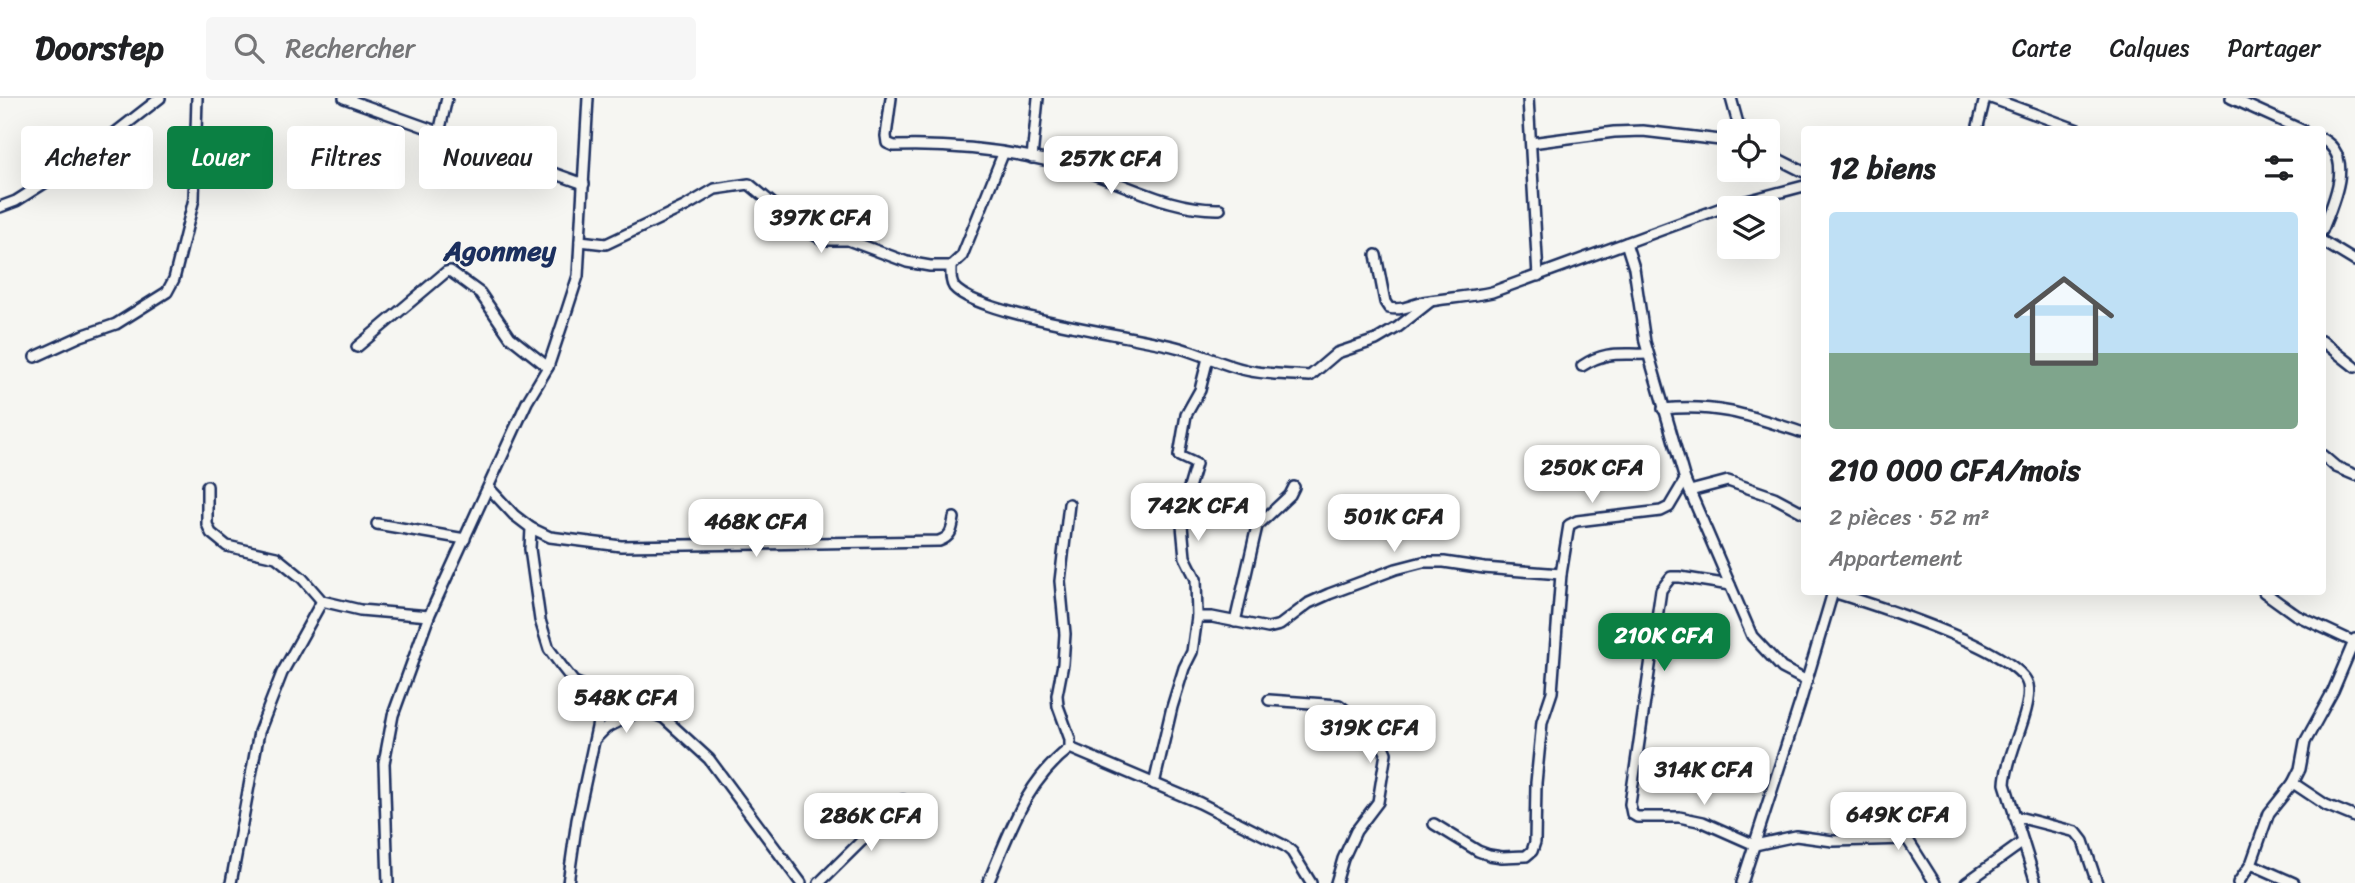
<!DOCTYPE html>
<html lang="fr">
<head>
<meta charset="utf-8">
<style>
	body { margin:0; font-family:Sriracha,sans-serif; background:#f6f6f6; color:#202124; height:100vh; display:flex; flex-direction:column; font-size:26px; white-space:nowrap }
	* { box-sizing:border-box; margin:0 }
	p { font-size:23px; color:#757577 }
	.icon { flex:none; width:38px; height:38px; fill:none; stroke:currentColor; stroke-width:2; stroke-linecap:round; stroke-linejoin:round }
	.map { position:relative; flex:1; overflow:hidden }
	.sheet { position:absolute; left:1801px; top:28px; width:525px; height:469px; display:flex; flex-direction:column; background:#fff; border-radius:7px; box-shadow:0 7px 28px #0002 }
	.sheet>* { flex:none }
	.top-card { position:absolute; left:21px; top:28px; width:665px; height:63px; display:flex; gap:14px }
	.buttons { position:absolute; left:1717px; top:21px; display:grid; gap:14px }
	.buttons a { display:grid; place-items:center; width:63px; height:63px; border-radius:7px; background:#fff; box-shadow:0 7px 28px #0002; font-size:35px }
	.price { position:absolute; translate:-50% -60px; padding:0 16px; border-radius:14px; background:#fff; color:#222; font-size:23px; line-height:46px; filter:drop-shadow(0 2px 4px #0008) }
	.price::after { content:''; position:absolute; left:50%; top:42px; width:21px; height:16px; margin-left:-10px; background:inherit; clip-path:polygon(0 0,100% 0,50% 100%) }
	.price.selected { background:#0b8043; color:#fff }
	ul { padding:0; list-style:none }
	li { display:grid; align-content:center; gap:14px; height:371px; padding:0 28px }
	li span { display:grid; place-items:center; height:217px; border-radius:7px; color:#555 }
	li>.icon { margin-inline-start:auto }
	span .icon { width:126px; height:126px; fill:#fffc; stroke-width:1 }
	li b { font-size:30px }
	h2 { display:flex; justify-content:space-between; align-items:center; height:84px; padding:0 28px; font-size:30px }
	.tag { padding:0 24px; border-radius:7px; background:#fff; box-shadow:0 7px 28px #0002; font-size:24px; line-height:63px }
	.tag.selected { background:#0b8043; color:#fff }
	header { display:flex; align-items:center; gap:42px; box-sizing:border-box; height:98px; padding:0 35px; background:#fff; border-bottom:2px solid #e0e0e0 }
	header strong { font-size:33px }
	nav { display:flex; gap:38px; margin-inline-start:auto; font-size:24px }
	.search { width:490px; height:63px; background:#f6f6f6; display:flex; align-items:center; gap:18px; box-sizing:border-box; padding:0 24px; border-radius:7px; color:#757577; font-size:26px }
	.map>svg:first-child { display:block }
</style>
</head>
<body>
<header>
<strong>Doorstep</strong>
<div class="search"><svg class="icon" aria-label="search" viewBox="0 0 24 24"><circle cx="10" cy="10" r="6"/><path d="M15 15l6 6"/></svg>Rechercher</div>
<nav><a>Carte</a><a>Calques</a><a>Partager</a></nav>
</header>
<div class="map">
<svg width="2355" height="785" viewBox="0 0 2355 785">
	<rect width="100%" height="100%" fill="#f6f6f2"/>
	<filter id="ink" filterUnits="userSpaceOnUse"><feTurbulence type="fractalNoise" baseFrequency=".0143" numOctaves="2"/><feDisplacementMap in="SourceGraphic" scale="14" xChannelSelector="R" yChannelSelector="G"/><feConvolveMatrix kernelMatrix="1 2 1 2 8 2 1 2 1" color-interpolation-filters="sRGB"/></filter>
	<g filter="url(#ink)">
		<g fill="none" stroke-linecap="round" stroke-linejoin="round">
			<g stroke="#1b2f5e" stroke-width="14">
				<g id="street">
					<path d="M344,0L584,86"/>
					<path d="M891,0L886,38L887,45L894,48C957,46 1020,53 1081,72C1128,86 1169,112 1220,111"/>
					<path d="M1528,0L1538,178"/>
					<path d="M1731,0L1740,33"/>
					<path d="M1991,0L2078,32"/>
					<path d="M2231,0L2302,32"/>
					<path d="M1977,32L1985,0"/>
					<path d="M439,35L447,0"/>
					<path d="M2322,41C2355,59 2334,103 2322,133"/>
					<path d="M1531,45L1614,34L1643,33L1729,43"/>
					<path d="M1768,56L1804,74"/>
					<path d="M1032,60L1038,0"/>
					<path d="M0,109L16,103L54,79L62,77L87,55L111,38L160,0"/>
					<path d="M580,143L606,146L686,108L715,91L749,86L797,126L823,142H848L907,164L930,168H951L962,158L1003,56"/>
					<path d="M2322,143L2355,163"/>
					<path d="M1626,145L1634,170L1645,244L1685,382L1752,538L1782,570L1807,583"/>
					<path d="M1376,157L1385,204L1389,210C1402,213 1411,207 1423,204C1446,200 1469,199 1492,194L1724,109L1804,88"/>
					<path d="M951,168C951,175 950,183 954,189C978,218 1138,238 1180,250C1202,256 1223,267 1246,272C1267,277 1288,276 1310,278L1337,255L1376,242L1398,229L1431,203"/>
					<path d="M2322,243L2355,269"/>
					<path d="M357,249L446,174L450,173L480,195L510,239L548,269"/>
					<path d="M35,259L81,238L116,226L167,194L174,181L194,101L197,0"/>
					<path d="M1582,268C1606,252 1621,257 1648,256"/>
					<path d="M1663,311C1718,305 1754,319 1804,335"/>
					<path d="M2322,357L2336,369L2355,377"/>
					<path d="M207,388V426L211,435L227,448L276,459L302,480L322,503L360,512L429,518"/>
					<path d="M489,390L514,417L531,430L530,451L540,522L549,551L563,570L574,584L664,620L709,661L801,785"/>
					<path d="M1690,393L1728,383L1774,399L1804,415"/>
					<path d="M1069,406L1060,483L1065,536L1063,566L1057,597L1058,608L1070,641V650"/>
					<path d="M377,426L465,441"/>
					<path d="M531,430L550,439L621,448L939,443C951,439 952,432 954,420"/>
					<path d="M1730,487L1680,479H1671L1661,492L1630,706L1632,716L1637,719H1679L1703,724L1755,747L1796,738L1833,743L1907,741"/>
					<path d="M1833,494C1868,505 2020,552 2028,587C2033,612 2006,657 2005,686L2036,785"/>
					<path d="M2264,494L2296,517L2354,544"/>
					<path d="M1197,519L1196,481L1185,459L1181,417L1196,366L1179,358L1186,317L1200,292L1208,260"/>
					<path d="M1235,524L1257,428L1290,397L1294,389"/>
					<path d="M1269,602L1339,607L1358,622L1383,648L1386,655L1378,704L1356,733L1343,761L1336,785"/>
					<path d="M596,640L606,630L643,611"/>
					<path d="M2293,685L2326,707L2355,719"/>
					<path d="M1154,686L1172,609L1184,570L1192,554L1197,519H1212L1268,530L1280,527L1309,505L1329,496L1396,471L1423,464H1444L1484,470L1561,476"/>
					<path d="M1886,707L1935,785"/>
					<path d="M2014,718L2076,734L2083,743L2097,785"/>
					<path d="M1434,726L1478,753L1489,757L1502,759L1526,758L1532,753L1535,744L1536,685L1542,624L1552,594L1561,476L1569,427L1577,423L1661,413L1669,409L1685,382"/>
					<path d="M2251,766L2294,785"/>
					<path d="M231,785L259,634L282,575L322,503"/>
					<path d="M388,785L384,665L393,617L429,518L527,304L548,269L567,212L578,178L588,0"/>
					<path d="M568,785L577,722L604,597"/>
					<path d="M819,785L903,702"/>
					<path d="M988,785C1010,734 1025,684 1070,650L1200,705L1285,748L1292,754L1311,785"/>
					<path d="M1742,785L1800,605L1833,494"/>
					<path d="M1966,785L2023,744"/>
					<path d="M2238,785L2251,766L2269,715L2293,685L2300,671L2305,644L2333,593L2355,541"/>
				</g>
			</g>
			<use href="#street" stroke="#f6f6f2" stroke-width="9"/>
		</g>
	</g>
	<g text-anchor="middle" stroke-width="5" stroke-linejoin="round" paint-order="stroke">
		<g font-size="28" font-weight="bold" fill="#1b2f5e" stroke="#f6f6f2">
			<text x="500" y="162">Agonmey</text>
		</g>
	</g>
</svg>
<div class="buttons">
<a><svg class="icon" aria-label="locate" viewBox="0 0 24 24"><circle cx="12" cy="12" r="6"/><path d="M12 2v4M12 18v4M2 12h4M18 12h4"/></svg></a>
<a><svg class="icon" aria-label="layers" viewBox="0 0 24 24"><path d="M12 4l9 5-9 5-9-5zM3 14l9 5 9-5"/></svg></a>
</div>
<b class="price" style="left:1111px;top:98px">257K CFA</b>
<b class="price" style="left:821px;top:157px">397K CFA</b>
<b class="price" style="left:1592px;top:407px">250K CFA</b>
<b class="price" style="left:1198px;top:445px">742K CFA</b>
<b class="price" style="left:1394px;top:456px">501K CFA</b>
<b class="price" style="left:756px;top:461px">468K CFA</b>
<b class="price selected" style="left:1664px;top:575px">210K CFA</b>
<b class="price" style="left:626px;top:637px">548K CFA</b>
<b class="price" style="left:1370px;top:667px">319K CFA</b>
<b class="price" style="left:1704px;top:709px">314K CFA</b>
<b class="price" style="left:1898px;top:754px">649K CFA</b>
<b class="price" style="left:871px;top:755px">286K CFA</b>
<div class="top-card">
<a class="tag">Acheter</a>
<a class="tag selected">Louer</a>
<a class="tag">Filtres</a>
<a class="tag">Nouveau</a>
</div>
<section class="sheet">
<h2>12 biens<svg class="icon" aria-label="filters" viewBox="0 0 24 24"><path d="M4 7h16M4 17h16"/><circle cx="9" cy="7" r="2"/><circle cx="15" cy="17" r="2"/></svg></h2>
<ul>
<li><span style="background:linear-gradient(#bfe0f5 65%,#7fa58c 0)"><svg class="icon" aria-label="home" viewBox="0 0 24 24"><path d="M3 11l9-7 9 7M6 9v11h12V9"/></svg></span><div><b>210 000 CFA/mois</b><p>2 pièces · 52 m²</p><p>Appartement</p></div></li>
</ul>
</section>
</div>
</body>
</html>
